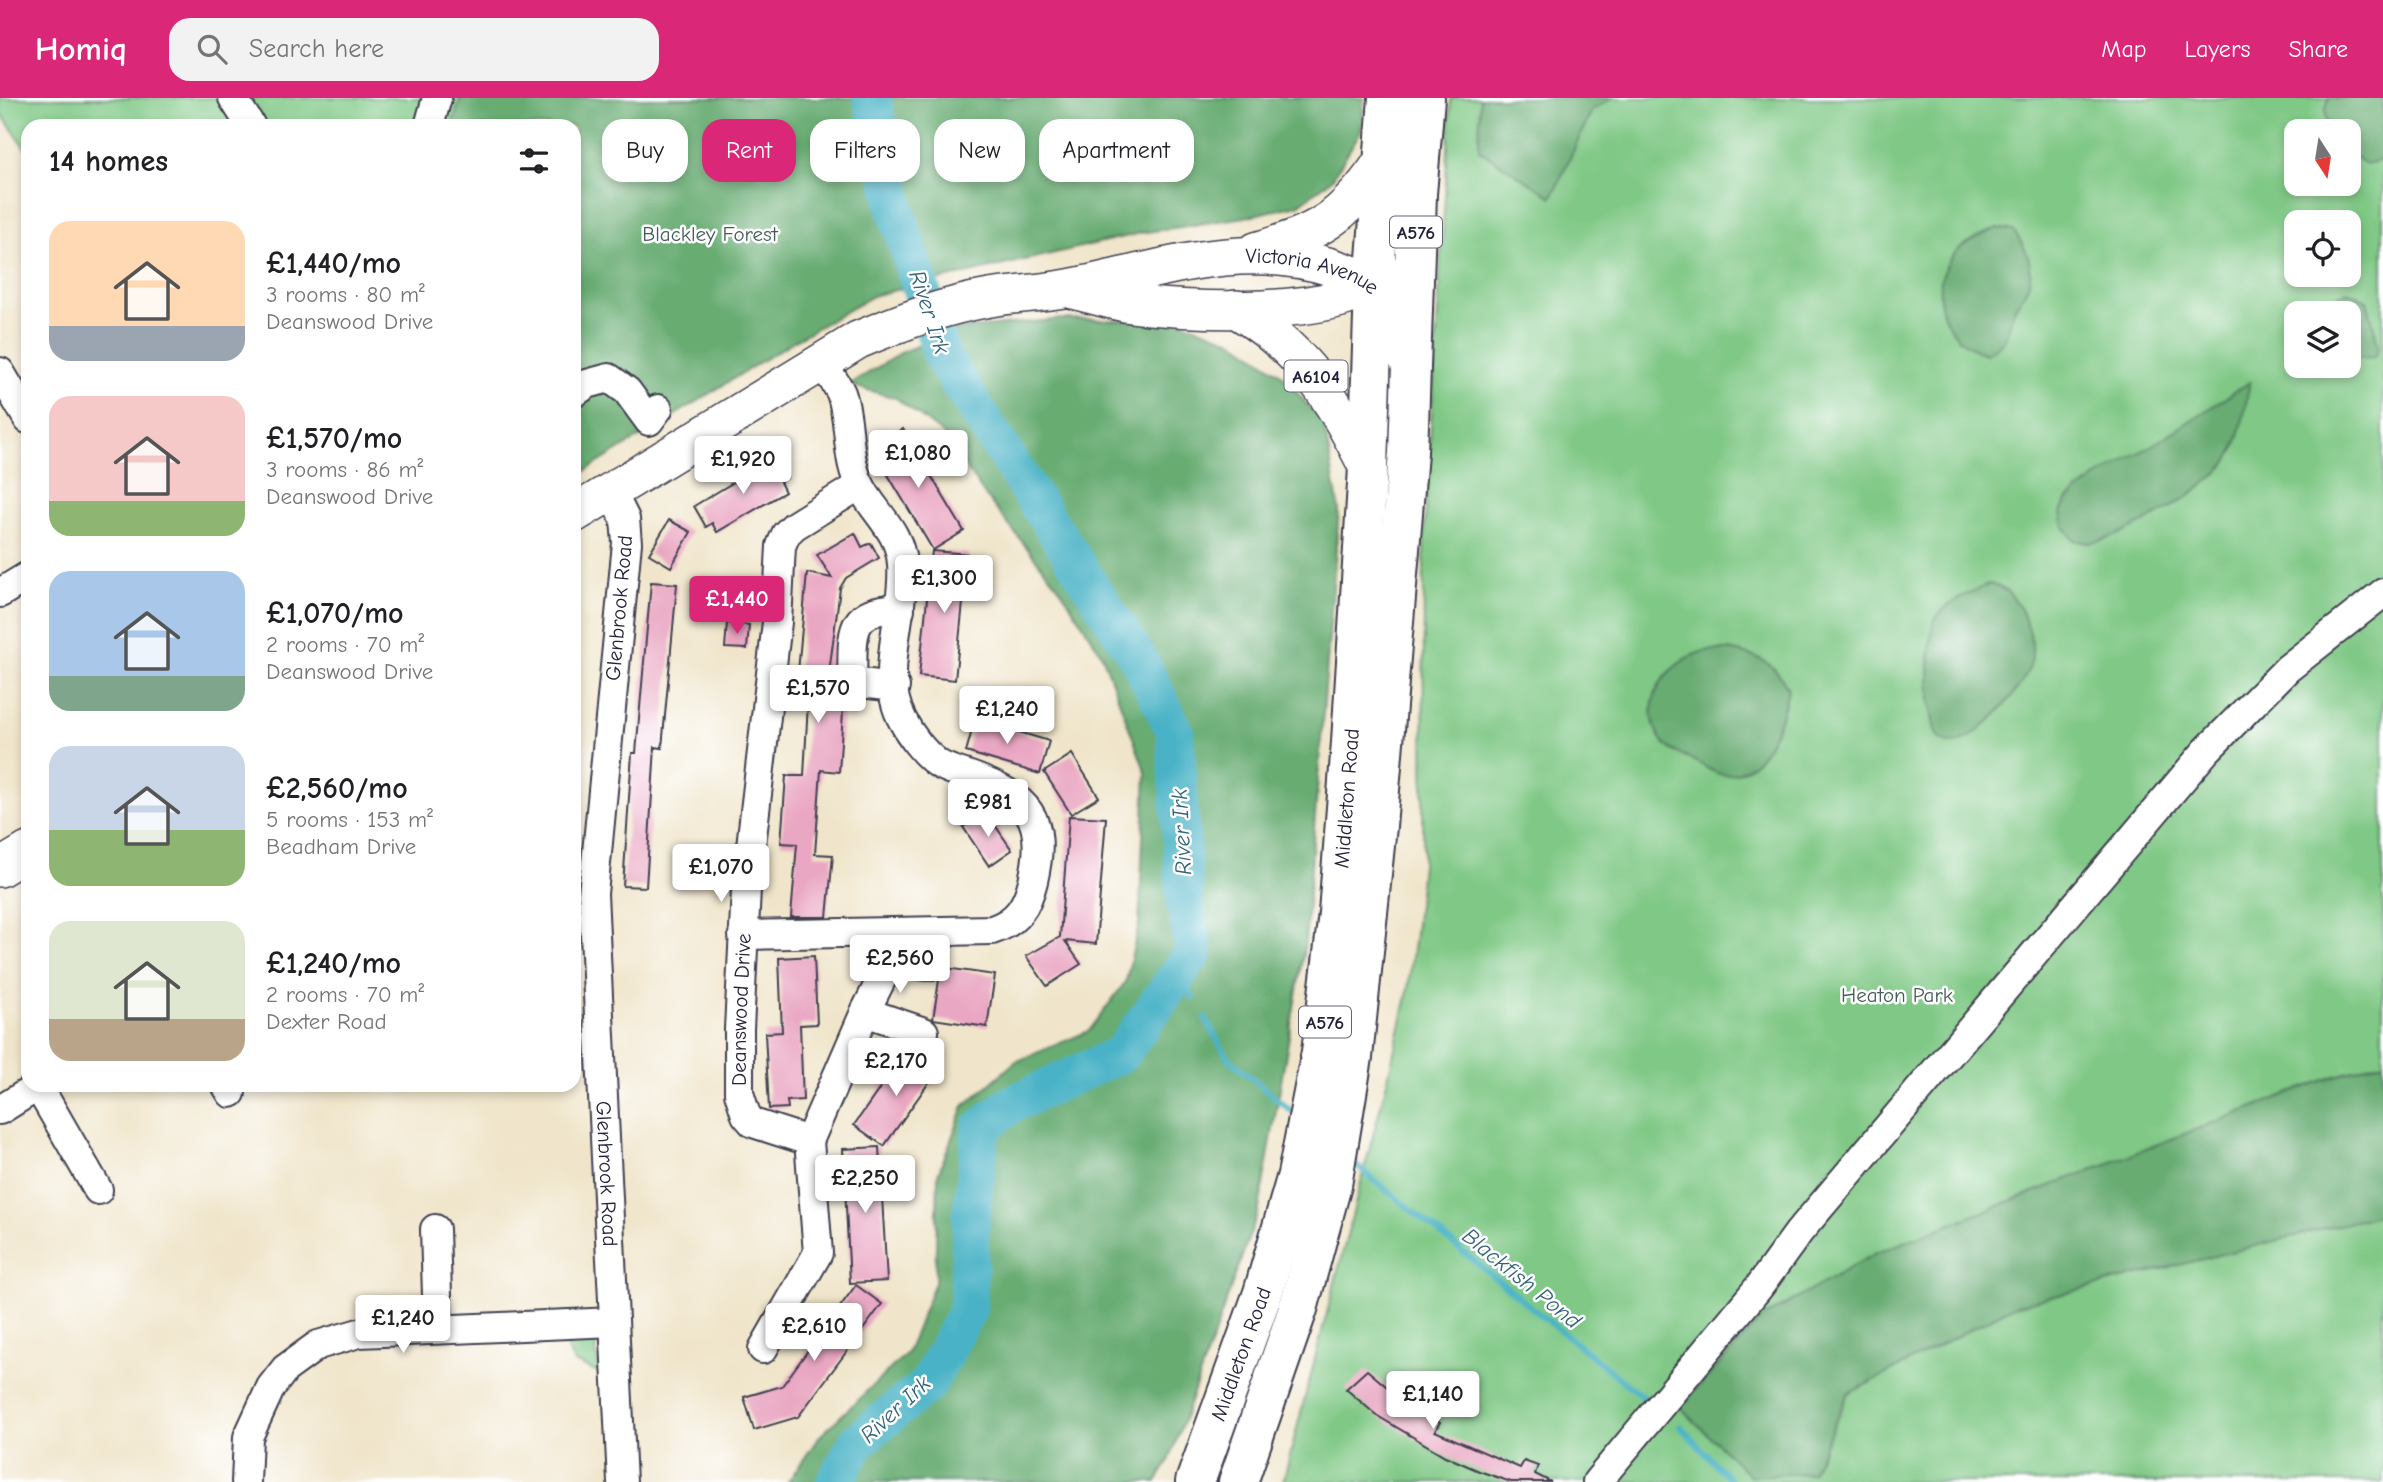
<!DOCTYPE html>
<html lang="en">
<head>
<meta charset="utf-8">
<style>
	body { margin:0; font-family:"Comic Neue",sans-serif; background:#f2f2f2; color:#202124; height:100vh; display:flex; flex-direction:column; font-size:26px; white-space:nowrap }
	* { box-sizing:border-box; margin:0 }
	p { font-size:23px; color:#757577 }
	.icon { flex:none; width:38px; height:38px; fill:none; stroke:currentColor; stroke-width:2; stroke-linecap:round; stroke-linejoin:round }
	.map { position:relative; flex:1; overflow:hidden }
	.side { position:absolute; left:21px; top:21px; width:560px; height:973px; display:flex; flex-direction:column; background:#fff; border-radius:21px; box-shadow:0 4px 10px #0003 }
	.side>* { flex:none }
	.hud { position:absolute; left:602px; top:21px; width:665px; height:63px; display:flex; gap:14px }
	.needle { width:46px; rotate:168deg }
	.tools { position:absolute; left:2284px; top:21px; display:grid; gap:14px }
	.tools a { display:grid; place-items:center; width:77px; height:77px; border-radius:14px; background:#fff; box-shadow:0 4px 10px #0003; font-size:35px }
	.price { position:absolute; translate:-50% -60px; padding:0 16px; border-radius:7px; background:#fff; color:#222; font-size:23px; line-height:46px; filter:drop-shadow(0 2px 4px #0008) }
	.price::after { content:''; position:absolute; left:50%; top:42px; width:21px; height:16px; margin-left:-10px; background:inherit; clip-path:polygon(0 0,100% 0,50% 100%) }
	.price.current { background:#db2777; color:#fff }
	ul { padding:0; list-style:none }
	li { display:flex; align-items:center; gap:21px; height:175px; padding:0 28px }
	li span { display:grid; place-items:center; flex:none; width:196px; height:140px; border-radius:21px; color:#555 }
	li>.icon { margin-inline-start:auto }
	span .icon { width:84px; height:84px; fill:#fffc; stroke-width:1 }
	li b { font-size:30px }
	h2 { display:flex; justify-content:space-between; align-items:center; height:84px; padding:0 28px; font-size:30px }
	.chip { padding:0 24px; border-radius:21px; background:#fff; box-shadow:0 4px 10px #0003; font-size:24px; line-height:63px }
	.chip.current { background:#db2777; color:#fff }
	header { display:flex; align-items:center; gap:42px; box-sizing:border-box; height:98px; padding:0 35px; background:#db2777; color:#fff }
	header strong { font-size:33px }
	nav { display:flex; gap:38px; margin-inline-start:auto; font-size:24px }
	.search { width:490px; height:63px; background:#f2f2f2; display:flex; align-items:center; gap:18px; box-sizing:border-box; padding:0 24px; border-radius:21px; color:#757577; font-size:26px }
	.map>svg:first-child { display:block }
</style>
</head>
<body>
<header>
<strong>Homiq</strong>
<div class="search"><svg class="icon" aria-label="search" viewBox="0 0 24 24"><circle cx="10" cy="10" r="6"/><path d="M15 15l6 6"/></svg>Search here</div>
<nav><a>Map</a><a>Layers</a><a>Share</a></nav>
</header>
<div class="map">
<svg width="2383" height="1384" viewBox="0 0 2383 1384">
	<rect width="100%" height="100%" fill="#fff"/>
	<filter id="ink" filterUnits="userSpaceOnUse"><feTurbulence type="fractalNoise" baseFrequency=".0143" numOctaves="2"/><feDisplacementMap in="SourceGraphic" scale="14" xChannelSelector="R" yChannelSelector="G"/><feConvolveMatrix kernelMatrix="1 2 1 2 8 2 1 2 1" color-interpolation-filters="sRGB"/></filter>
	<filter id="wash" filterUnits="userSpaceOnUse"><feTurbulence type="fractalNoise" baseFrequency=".00686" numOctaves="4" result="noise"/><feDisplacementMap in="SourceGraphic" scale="28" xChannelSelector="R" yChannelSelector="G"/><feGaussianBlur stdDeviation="1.57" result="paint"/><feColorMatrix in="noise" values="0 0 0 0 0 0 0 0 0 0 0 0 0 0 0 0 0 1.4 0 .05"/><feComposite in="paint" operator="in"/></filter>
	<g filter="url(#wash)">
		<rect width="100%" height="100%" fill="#f0e5ca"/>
		<g fill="#7fc885" stroke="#507560" stroke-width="2" fill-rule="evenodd">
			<path d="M0,0H461L452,28H28V54L0,14Z"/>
			<path d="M1451,0H2383V1384H1283L1388,980L1407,898L1415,836L1423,756L1424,442ZM2296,33H2348V86H2296ZM2296,124H2348V177H2296ZM2296,215H2348V268H2296Z"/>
			<path d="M581,1235L595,1245L599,1275L574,1264L559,1236Z"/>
		</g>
		<g fill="#67ac72" stroke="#446756" stroke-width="2">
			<path d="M461,0H1364L1361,33L1332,81L1298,107L1245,119L1141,135L875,197L797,241L574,380V28H452Z"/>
			<path d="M1480,0H1613L1592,12L1552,99L1479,52Z"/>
			<path d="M2329,0H2383V62L2365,66L2349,55L2348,33H2328L2325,14Z"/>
			<path d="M1998,130L2014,133C2027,151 2037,172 2025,194C2022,200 2017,205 2014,212C2005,236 2011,242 1986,256C1943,244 1924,191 1955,155C1966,143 1984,136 1998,130Z"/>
			<path d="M2347,193L2367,202L2379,250L2374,259L2358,260L2349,253L2348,215H2323L2326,205Z"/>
			<path d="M1062,221L1180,223L1234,243L1281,276L1324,326L1339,412L1305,846L1259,1111L1169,1363L1156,1384H788L819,1339L907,1255L935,1184L938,1076L964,1008L1015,964L1089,933L1126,883L1139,826L1146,675L1102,557L1061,492L987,400L943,336L896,300L849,287L904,253L962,231Z"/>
			<path d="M2250,284C2244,311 2243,338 2228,362C2211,390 2123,442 2090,445C2085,445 2079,443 2074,442L2064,429L2061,414L2068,401L2095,380L2159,343Z"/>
			<path d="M1990,486C2008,490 2015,500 2023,517C2031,534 2035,549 2030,568C2023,590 1964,664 1939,640C1927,628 1926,534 1936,520C1947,504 1972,493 1990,486Z"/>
			<path d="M1728,552C1759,558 1773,562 1788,591C1783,621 1763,682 1721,676C1713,675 1704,668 1697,664C1685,657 1670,655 1661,642C1638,604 1665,566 1701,554C1709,551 1720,552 1728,552Z"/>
			<path d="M2383,964V1116L2014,1208L1848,1296L1812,1375L1750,1378L1680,1309L1761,1221L1876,1155L2332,979Z"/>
		</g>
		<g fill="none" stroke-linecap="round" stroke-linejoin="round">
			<g stroke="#48b2c6" stroke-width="6">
				<path d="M1179,875L1193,900"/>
				<path d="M1205,920L1228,960L1294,1015"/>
				<path d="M1353,1065L1645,1301"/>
				<path d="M1680,1328L1732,1384"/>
			</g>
			<path stroke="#48b2c6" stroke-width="38" d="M835,1384L858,1343L928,1286L968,1211L971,1120L981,1030L1010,1007L1121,956L1194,854L1185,803L1175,633L1141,565L943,260L897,115L872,0"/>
		</g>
		<g id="blocks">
			<g fill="#eaa7c3">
				<path d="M903,331L964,433L933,452L872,350Z"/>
				<path d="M774,360L787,380L780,384L785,394L717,434L712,425L706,429L694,408Z"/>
				<path d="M669,422L691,434L671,469L649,456Z"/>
				<path d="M855,435L862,449L871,445L879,460L846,480L840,490L826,598L844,599L839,674L821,672L815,756L833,757L827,819H791L797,746L781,745L786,678H804L809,586L797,585L807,475L832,480L817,457Z"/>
				<path d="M932,453L968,456L955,582L919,578Z"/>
				<path d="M651,484L677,486L662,650L655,649L646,789L623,788L632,655H636Z"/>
				<path d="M727,525L749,527L747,551L725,550Z"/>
				<path d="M975,621L1049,643L1040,676L966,654Z"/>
				<path d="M1072,656L1099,699L1071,716L1044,674Z"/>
				<path d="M986,714L1012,752L989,768L963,729Z"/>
				<path d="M1069,718L1106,720L1096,846L1065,843L1081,866L1047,888L1026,858L1060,839Z"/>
				<path d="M814,858L817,926L800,927L803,1002L787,1003L788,1010L769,1011L765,935L782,934L779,860Z"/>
				<path d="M946,870L995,877L987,929L933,921L939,882Z"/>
				<path d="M907,952L937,973L884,1048L854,1027Z"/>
				<path d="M879,1049L887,1183L850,1185L843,1051Z"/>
				<path d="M856,1187L882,1206L798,1319L754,1332L744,1299L782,1288Z"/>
				<path d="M1367,1272L1387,1289L1440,1324L1435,1333L1520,1370L1524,1363L1538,1368L1535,1376L1551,1384H1511L1479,1373L1445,1358L1376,1317L1346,1291Z"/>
			</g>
		</g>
	</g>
	<g filter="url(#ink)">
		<use href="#blocks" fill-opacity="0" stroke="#413f50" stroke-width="2"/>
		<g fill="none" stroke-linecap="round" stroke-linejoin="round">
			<g stroke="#413f50" stroke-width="32">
				<g id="minor">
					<path d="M233,0L251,28"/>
					<path d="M429,28L437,0"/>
					<path d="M0,274L28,321"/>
					<path d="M574,295L587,286L609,280L627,293L649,323L658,311"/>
					<path id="s1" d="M611,393L625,421L627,445L593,796L622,1384"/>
					<path d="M0,495L28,478"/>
					<path d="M895,589L852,584C854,541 844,509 900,511"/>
					<path d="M743,837L992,832C1017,824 1027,808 1033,783C1048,719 1028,699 970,678C960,674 944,671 936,664C923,654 910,637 903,623C877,576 906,516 902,466C900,431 871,413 858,383C846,356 851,323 841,295C836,284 827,274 821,264"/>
					<path d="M865,914L890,864L930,868"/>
					<path d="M226,987L231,995"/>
					<path d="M38,988L98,1092"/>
					<path d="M0,1012L40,987"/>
					<path d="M809,1043L865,914L924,934"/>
					<path d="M435,1131L438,1231"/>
					<path id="s2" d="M763,1251L818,1155L809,1043L753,1025L746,1017L739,995V931L746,791L777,524L781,448L786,436L794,428L860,387"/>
					<path d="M246,1384L248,1339L271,1289L285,1271L318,1247L359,1235L614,1224"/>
					<path d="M1597,1384L1759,1189L1799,1134L2206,653L2287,571L2383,495"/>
				</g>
			</g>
			<g stroke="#413f50" stroke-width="40">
				<g id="major">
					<path d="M1256,153C1319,134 1343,121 1381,66"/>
					<path d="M1073,192C1090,196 1108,202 1125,205C1175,213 1358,223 1384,174"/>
					<path d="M1236,211C1304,252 1333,299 1368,370"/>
					<path id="s3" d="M574,416L858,242C901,224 943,208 990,200C1016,196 1043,195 1069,190C1159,172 1239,141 1331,169C1350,175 1369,181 1380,198L1411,269"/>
					<path d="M0,770L28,753"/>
				</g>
			</g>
			<g stroke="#413f50" stroke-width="42">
				<g id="highway">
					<path id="s4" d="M1195,1384L1263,1195L1297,1077L1321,954L1338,815L1351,644L1368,370L1374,188L1388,0"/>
					<path d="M1238,1384L1298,1211L1332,1087L1353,959L1377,728L1408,355L1417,96L1425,0"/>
				</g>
			</g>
			<use href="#minor" stroke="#fff" stroke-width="28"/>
			<use href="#major" stroke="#fff" stroke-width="37"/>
			<use href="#highway" stroke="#fff" stroke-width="38"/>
		</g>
	</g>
	<g text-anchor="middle" stroke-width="5" stroke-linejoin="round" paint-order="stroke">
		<g fill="#fff" stroke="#646476" stroke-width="2">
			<rect x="1390" y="118.5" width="52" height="31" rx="5"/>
			<rect x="1284.5" y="262.5" width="63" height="31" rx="5"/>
			<rect x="1299" y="908.5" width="52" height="31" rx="5"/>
		</g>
		<g font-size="19" font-weight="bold" fill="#22223b">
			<text x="1416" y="141">A576</text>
			<text x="1316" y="285">A6104</text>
			<text x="1325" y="931">A576</text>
		</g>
		<g font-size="21" fill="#435c55" stroke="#fff">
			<text x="710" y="143">Blackley Forest</text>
			<text x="1897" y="904">Heaton Park</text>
		</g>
		<g font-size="21" fill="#22223b" stroke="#fff">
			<text dy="7" stroke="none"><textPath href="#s3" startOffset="800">Victoria Avenue</textPath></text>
			<text transform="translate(619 510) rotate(-85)" y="7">Glenbrook Road</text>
			<text dy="7" stroke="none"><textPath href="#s4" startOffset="704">Middleton Road</textPath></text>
			<text dy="7" stroke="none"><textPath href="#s2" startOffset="399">Deanswood Drive</textPath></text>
			<text dy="7" stroke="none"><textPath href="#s1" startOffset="688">Glenbrook Road</textPath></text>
			<text dy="7" stroke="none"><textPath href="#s4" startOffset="136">Middleton Road</textPath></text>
		</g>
		<g font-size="23" font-style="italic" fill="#33637a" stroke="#fff">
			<text transform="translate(930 214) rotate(72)" y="8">River Irk</text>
			<text transform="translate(1181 734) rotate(-93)" y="8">River Irk</text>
			<text transform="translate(1522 1180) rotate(39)" y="8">Blackfish Pond</text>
			<text transform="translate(895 1311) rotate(-43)" y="8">River Irk</text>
		</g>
	</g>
</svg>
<div class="tools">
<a><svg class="needle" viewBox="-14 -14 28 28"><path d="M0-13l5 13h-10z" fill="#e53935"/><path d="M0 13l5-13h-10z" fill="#757577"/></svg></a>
<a><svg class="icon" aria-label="locate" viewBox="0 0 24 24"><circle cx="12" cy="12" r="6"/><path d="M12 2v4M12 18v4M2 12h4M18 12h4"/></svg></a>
<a><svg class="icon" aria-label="layers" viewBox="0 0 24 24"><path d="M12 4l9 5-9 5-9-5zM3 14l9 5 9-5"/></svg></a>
</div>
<b class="price" style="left:918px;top:392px">£1,080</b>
<b class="price" style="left:743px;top:398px">£1,920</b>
<b class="price" style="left:944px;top:517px">£1,300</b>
<b class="price current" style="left:737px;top:538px">£1,440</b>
<b class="price" style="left:818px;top:627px">£1,570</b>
<b class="price" style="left:1007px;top:648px">£1,240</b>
<b class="price" style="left:988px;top:741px">£981</b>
<b class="price" style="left:721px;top:806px">£1,070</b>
<b class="price" style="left:900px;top:897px">£2,560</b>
<b class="price" style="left:896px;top:1000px">£2,170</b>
<b class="price" style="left:865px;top:1117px">£2,250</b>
<b class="price" style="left:403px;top:1257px">£1,240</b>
<b class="price" style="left:814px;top:1265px">£2,610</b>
<b class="price" style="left:1433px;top:1333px">£1,140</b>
<div class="hud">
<a class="chip">Buy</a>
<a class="chip current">Rent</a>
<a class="chip">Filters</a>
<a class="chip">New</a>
<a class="chip">Apartment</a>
</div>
<section class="side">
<h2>14 homes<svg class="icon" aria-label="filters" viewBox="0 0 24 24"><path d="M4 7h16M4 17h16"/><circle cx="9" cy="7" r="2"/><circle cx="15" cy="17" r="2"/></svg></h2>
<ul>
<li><span style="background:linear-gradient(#ffd9b3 75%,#9aa5b1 0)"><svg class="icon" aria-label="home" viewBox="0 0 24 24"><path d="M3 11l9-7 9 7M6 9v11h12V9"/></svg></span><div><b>£1,440/mo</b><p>3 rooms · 80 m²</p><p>Deanswood Drive</p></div></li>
<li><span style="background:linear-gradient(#f6c9c9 75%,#8fb573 0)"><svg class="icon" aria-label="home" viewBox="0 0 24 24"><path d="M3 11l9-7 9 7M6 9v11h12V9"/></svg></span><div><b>£1,570/mo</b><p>3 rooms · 86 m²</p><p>Deanswood Drive</p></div></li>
<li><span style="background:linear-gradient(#a9c7e8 75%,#7fa58c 0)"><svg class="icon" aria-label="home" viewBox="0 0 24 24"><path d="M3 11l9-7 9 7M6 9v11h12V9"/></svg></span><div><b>£1,070/mo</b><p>2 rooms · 70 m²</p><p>Deanswood Drive</p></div></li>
<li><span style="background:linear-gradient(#c9d6e8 60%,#8fb573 0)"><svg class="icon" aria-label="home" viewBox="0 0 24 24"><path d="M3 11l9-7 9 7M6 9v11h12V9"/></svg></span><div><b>£2,560/mo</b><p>5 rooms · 153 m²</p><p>Beadham Drive</p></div></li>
<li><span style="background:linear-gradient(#dfe7d0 70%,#b9a48a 0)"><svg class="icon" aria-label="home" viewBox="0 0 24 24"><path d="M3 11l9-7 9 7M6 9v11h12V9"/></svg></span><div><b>£1,240/mo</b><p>2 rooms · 70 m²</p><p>Dexter Road</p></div></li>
</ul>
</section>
</div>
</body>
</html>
